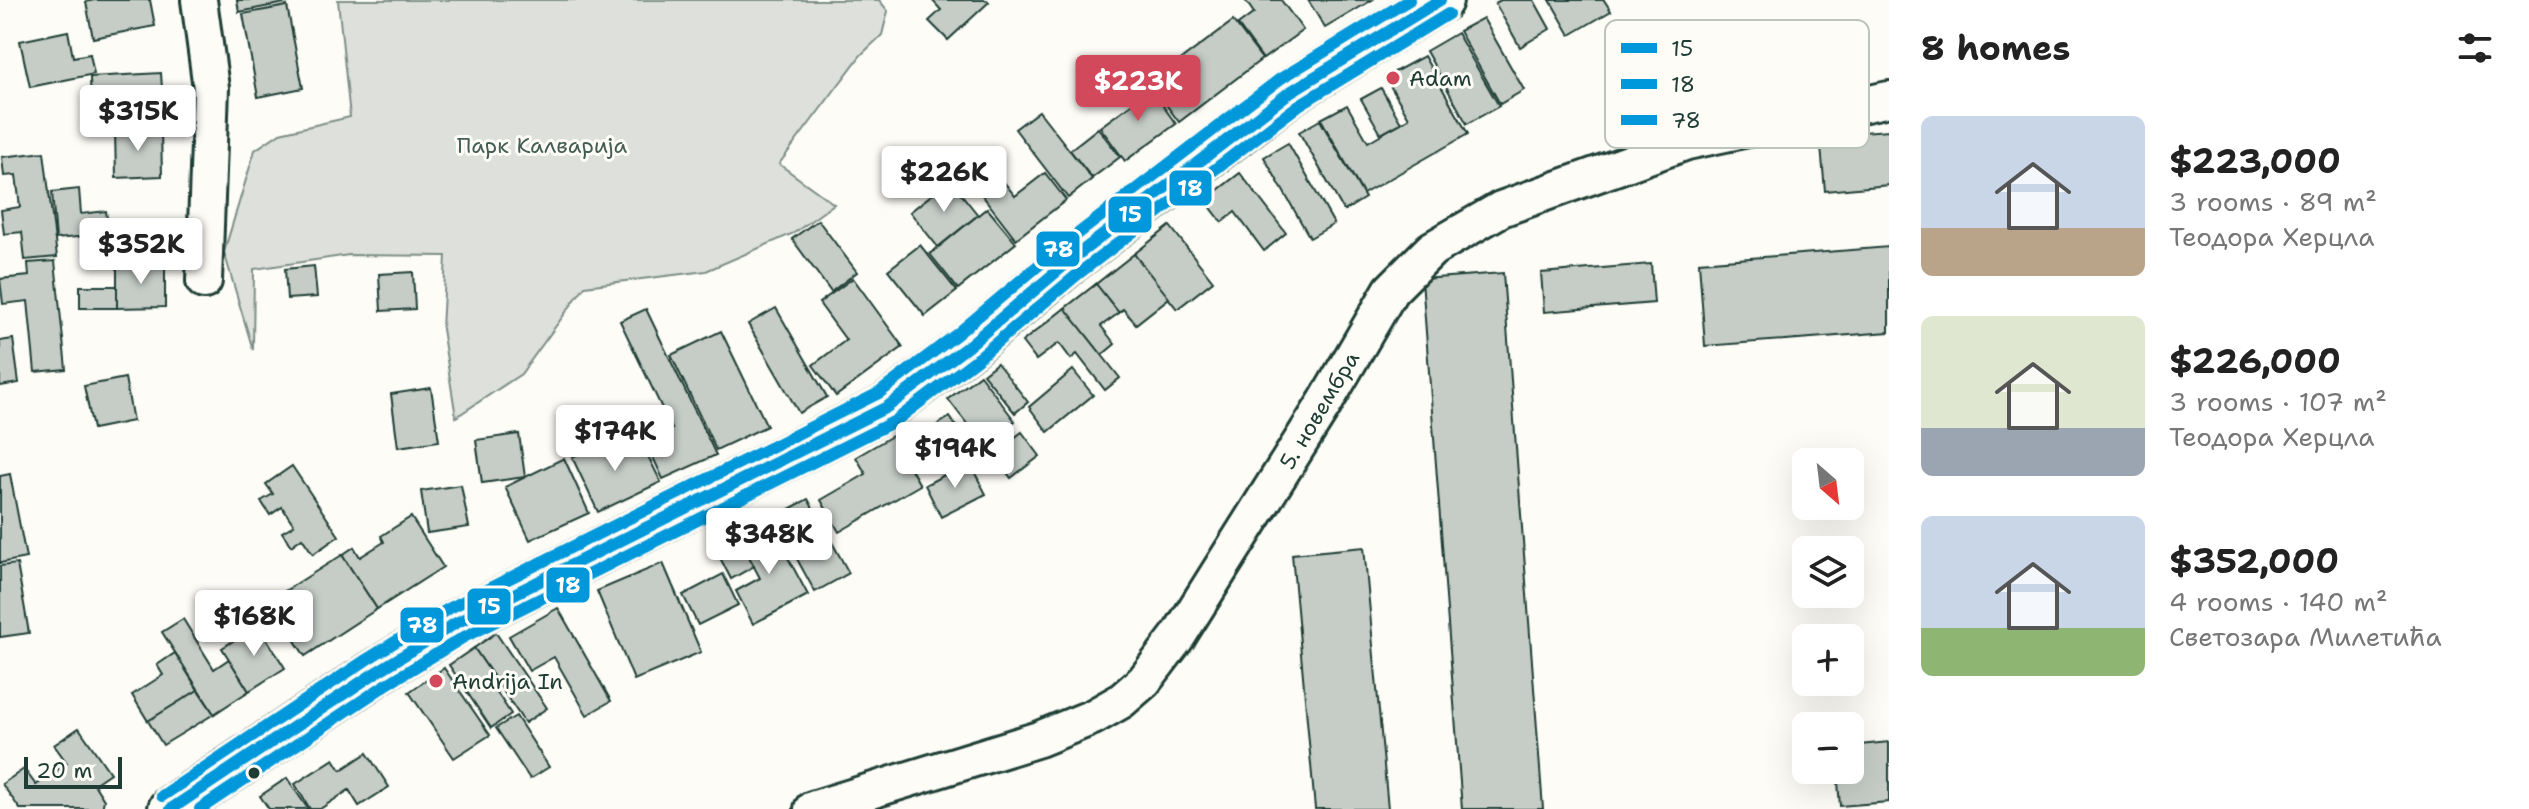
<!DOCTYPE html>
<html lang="en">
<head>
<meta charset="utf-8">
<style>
	body { margin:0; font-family:"Shantell Sans",sans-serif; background:#f6f6f6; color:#222; height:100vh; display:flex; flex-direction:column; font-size:30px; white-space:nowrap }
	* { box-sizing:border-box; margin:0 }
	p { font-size:26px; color:#767676 }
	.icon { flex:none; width:44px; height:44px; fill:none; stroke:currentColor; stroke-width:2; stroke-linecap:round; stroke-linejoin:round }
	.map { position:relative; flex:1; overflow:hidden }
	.sheet { display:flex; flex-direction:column; background:#fff; width:640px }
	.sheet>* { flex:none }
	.needle { width:52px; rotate:152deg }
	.controls { position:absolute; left:1792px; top:448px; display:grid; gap:16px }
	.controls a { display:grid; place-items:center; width:72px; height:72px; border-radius:12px; background:#fff; box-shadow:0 8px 32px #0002; font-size:40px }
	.scale { position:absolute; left:24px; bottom:20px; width:98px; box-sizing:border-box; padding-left:8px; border:4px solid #1f3d34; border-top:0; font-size:22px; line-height:28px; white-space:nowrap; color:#1f3d34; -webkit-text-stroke:6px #fdfcf7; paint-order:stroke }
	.price { position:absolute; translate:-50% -68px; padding:0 18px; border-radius:8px; background:#fff; color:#222; font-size:26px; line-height:52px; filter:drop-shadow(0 2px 4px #0008) }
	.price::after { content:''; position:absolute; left:50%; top:48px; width:24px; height:18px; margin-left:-12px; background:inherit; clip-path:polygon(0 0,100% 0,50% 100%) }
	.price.selected { background:#d1495b; color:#fff }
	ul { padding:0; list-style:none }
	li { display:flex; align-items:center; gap:24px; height:200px; padding:0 32px }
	li span { display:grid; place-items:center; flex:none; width:224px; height:160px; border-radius:12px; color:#555 }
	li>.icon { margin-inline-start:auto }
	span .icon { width:96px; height:96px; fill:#fffc; stroke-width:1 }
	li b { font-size:34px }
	h2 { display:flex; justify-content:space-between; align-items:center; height:96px; padding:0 32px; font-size:34px }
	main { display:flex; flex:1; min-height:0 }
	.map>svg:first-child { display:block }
</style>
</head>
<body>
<main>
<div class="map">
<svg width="1889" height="809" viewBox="0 0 1889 809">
	<rect width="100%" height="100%" fill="#fdfcf7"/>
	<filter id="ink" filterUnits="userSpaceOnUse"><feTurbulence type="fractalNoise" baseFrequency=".0125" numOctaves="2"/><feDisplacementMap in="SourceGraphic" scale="16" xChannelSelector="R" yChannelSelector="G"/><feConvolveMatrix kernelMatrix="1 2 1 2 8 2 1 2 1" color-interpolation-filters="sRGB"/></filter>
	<g filter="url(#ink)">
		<path fill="#dde0db" stroke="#7e8e88" stroke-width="2" d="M338,0H879L888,11L882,35L861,55L779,164L834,204L794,233L706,271L585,286L521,374L456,417L442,329L446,256L349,255L254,269L253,350L224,252L255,150L280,133L350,117Z"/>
		<g fill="#c6cdc7" stroke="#1f3d34" stroke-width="2">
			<path d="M94,0H150L155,26L93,38L86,2Z"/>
			<path d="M237,0H301L239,12Z"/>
			<path d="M932,0H987L989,2L948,40L929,21L941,10Z"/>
			<path d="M1245,0H1281L1303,30L1263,59L1238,25L1254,13Z"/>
			<path d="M1308,0H1372L1325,28Z"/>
			<path d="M1501,0H1534L1550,29L1520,47L1495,3Z"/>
			<path d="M1550,0H1604L1611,11L1570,35Z"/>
			<path d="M287,6L303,88L258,97L243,14Z"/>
			<path d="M1483,18L1524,90L1500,104L1459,31Z"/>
			<path d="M1233,21L1262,59L1179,122L1150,83Z"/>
			<path d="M68,31L73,57L90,54L94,74L30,87L20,41Z"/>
			<path d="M1457,33L1499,106L1467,124L1426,51Z"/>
			<path d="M1424,56L1468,134L1363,194L1321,119L1347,105L1368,142L1409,118L1385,77Z"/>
			<path d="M161,73L164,121L119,124L118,108L91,109L90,77Z"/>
			<path d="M1145,81L1176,124L1125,161L1100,127L1134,102L1128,93Z"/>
			<path d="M1381,88L1401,123L1381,134L1361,99Z"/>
			<path d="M1039,111L1092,179L1068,198L1015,129Z"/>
			<path d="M1320,120L1365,198L1344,211L1299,132Z"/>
			<path d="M1098,128L1120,157L1092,178L1070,150Z"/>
			<path d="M161,129L162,176L116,178L115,130Z"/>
			<path d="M1889,130V185L1825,191L1820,135Z"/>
			<path d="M1288,143L1334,224L1310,238L1264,157Z"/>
			<path d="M44,152L57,257L25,260L22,232L4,234L1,210L20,207L16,175L4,176L2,157Z"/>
			<path d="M985,158L1015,196L1045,173L1066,200L1016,239L965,173Z"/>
			<path d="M1240,173L1286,233L1264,251L1235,212L1222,222L1205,200Z"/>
			<path d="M950,180L978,215L938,247L910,212Z"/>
			<path d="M79,189L81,214L106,211L109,234L56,239L52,192Z"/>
			<path d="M987,208L1016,243L958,289L930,254Z"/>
			<path d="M818,220L857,272L831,292L792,239Z"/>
			<path d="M1170,226L1213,281L1177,309L1134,254Z"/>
			<path d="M920,245L957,291L925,316L888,270Z"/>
			<path d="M1889,247V332L1705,346L1699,262Z"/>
			<path d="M1134,254L1169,298L1136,324L1123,309L1119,313L1096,284Z"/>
			<path d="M55,261L66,369L35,372L28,301L3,304L0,279L29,276L28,263Z"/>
			<path d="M165,264V307L117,308V265Z"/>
			<path d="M1651,264L1654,303L1544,312L1541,273Z"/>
			<path d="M314,266L317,297L287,299L285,269Z"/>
			<path d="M413,272L415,309L381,311L379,274Z"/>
			<path d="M1503,273L1543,809H1462L1422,279Z"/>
			<path d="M853,278L903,347L836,396L813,365L846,340L819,303Z"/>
			<path d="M1096,284L1119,313L1101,326L1115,344L1102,355L1065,308Z"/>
			<rect x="80" y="286" width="37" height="22"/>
			<path d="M776,308L827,397L799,413L748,324Z"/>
			<path d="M1065,308L1120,378L1105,390L1077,354L1071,359L1059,343L1036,360L1022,342Z"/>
			<path d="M646,309L716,455L663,479L646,442L672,429L620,321Z"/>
			<path d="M721,331L767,426L716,450L671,355Z"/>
			<path d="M13,339L19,383L0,386V341Z"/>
			<path d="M997,363L1028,402L1015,413L983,374Z"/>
			<path d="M1073,370L1093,395L1048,432L1029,407Z"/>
			<path d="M980,375L1015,421L984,446L948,399Z"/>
			<path d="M125,378L133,421L93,429L84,386Z"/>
			<path d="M431,388L439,441L398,447L391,394Z"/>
			<path d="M950,417L973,452L956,464L932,428Z"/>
			<path d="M1022,432L1040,456L1011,478L993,454Z"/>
			<path d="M519,434L525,477L482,483L476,440Z"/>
			<path d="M616,436L625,455L643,446L661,482L598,512L572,457Z"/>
			<path d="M892,436L920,485L839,532L821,500L866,474L856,457Z"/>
			<path d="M564,458L589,513L530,540L505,487Z"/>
			<path d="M969,462L986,494L941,517L925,485Z"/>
			<path d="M292,466L339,536L313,554L302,538L291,546L282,532L294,525L282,507L270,515L261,501L273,494L266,484Z"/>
			<path d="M10,474L26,558L0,563V476Z"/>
			<path d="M461,485L469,527L427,533L421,491Z"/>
			<path d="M808,499L849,573L815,592L774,517Z"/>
			<path d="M411,517L443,567L377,609L342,555L354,547L360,557L384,542L381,536Z"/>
			<path d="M769,522L808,595L753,624L736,591L760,578L739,538Z"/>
			<path d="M739,538L754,566L731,579L716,550Z"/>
			<path d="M1364,547L1388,809H1315L1292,554Z"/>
			<path d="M342,555L377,609L305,656L269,601Z"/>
			<path d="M663,563L701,652L634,680L597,591Z"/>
			<path d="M17,564L29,633L0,637V566Z"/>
			<path d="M723,574L738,605L698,625L683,595Z"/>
			<path d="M558,608L611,701L587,715L554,657L529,671L509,636Z"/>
			<path d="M183,619L214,669L229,659L249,691L214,714L162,632Z"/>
			<path d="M258,625L285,668L249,691L222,648Z"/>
			<path d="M496,633L547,708L525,723L474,648Z"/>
			<path d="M474,648L493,676L488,679L511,714L491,728L449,665Z"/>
			<path d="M175,653L198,690L148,721L132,695L163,675L157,665Z"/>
			<path d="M444,668L490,735L454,758L409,692Z"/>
			<path d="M198,690L214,714L163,745L148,721Z"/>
			<path d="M516,716L549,767L530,779L496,728Z"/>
			<path d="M79,728L110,773L94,784L104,800L102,809H20L2,784L24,769L36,785L67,763L54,745Z"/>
			<path d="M1889,742V802L1840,806L1837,770H1850V746Z"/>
			<path d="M367,753L389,787L359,806L349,790L320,809H310L295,784L334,759L341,770Z"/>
			<path d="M287,778L308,809H269L260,796Z"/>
		</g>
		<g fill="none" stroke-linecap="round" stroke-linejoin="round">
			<g stroke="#1f3d34" stroke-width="40">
				<g id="minor">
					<path d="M199,0L211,88L204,281"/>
					<path d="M812,809L1039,739L1093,717L1121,701L1144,681L1179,635L1325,403L1391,290L1432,249L1501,209L1687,142L1889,99"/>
				</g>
			</g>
			<g stroke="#1f3d34" stroke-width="50">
				<path id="secondary" d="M171,809L375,673L456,623L887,407L967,347L1068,262L1290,92L1440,0"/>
			</g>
			<use href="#minor" stroke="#fdfcf7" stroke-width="34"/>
			<use href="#secondary" stroke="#fdfcf7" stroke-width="44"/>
			<g stroke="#fdfcf7" stroke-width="18">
				<path id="bus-1" d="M171,809L375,673L456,623L887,407L967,347L1068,262L1290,92L1440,0"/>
			</g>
			<g stroke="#fdfcf7" stroke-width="18">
				<path id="bus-2" d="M200,809L384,686L464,637L895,421L977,359L1078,274L1299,105L1448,14"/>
			</g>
			<g stroke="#fdfcf7" stroke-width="18">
				<path id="bus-3" d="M162,796L366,660L448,609L879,393L957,334L1058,249L1280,79L1409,0"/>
			</g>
			<use href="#bus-1" stroke="#0098da" stroke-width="12"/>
			<use href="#bus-2" stroke="#0098da" stroke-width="12"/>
			<use href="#bus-3" stroke="#0098da" stroke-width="12"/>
		</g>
	</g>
	<g fill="#d1495b" stroke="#fdfcf7" stroke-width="3">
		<circle cx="1393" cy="78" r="8"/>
		<circle cx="436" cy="681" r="8"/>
	</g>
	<circle fill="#1f3d34" stroke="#fdfcf7" stroke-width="3" cx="254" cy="773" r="7"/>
	<g text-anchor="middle" stroke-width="6" stroke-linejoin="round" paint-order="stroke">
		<g font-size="22" fill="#1f3d34" stroke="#fdfcf7" text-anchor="start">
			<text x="1409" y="86">Adam</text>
			<text x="452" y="689">Andrija In</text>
		</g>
		<g font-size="22" fill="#455e55" stroke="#fdfcf7">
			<text x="542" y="153">Парк Калварија</text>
		</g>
		<g font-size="22" fill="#1f3d34" stroke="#fdfcf7">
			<text transform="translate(1319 410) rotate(-59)" y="8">5. новембра</text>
		</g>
	</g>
	<rect x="1605" y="20" width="264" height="128" rx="12" fill="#fdfcf7" stroke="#bac3bc" stroke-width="2"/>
	<rect x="1621" y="43" width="36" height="10" fill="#0098da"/>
	<rect x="1621" y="79" width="36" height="10" fill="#0098da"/>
	<rect x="1621" y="115" width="36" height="10" fill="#0098da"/>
	<g font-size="22" fill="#1f3d34">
		<text x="1671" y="56">15</text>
		<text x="1671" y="92">18</text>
		<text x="1671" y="128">78</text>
	</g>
	<g stroke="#fdfcf7" stroke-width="3">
		<rect x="1168" y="169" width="45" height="38" rx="8" fill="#0098da"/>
		<rect x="1107" y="195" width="46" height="39" rx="8" fill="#0098da"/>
		<rect x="1035" y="230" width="46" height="38" rx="8" fill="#0098da"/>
		<rect x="545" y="566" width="46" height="38" rx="8" fill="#0098da"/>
		<rect x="466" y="587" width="46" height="39" rx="8" fill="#0098da"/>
		<rect x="399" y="606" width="46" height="38" rx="8" fill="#0098da"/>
	</g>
	<g font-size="22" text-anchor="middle" font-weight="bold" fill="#fff">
		<text x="1190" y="196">18</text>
		<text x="1130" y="222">15</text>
		<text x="1058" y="257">78</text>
		<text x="568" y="593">18</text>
		<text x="489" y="614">15</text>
		<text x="422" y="633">78</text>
	</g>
</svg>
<div class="controls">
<a><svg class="needle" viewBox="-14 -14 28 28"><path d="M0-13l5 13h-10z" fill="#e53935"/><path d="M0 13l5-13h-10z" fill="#767676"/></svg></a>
<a><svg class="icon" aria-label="layers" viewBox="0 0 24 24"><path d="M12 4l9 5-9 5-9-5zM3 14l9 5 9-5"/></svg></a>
<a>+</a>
<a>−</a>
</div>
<div class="scale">20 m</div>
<b class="price selected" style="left:1138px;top:123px">$223K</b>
<b class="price" style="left:138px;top:153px">$315K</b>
<b class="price" style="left:944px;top:214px">$226K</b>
<b class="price" style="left:141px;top:286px">$352K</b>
<b class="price" style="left:615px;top:473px">$174K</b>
<b class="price" style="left:955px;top:490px">$194K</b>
<b class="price" style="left:769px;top:576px">$348K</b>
<b class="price" style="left:254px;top:658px">$168K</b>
</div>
<section class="sheet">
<h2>8 homes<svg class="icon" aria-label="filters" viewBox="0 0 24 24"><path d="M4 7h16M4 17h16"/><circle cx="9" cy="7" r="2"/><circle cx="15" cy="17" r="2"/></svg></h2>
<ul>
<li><span style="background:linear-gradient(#c9d6e8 70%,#b9a48a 0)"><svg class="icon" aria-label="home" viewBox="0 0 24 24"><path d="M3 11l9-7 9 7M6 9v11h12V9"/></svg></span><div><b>$223,000</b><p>3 rooms · 89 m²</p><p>Теодора Херцла</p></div></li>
<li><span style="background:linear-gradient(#dfe7d0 70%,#9aa5b1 0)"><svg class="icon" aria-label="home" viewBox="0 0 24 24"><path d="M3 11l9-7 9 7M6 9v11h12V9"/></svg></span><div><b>$226,000</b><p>3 rooms · 107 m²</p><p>Теодора Херцла</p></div></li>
<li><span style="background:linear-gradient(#c9d6e8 70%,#8fb573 0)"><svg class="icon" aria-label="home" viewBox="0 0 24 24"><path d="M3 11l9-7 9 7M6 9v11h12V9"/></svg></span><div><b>$352,000</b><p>4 rooms · 140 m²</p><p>Светозара Милетића</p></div></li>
</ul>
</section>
</main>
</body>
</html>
